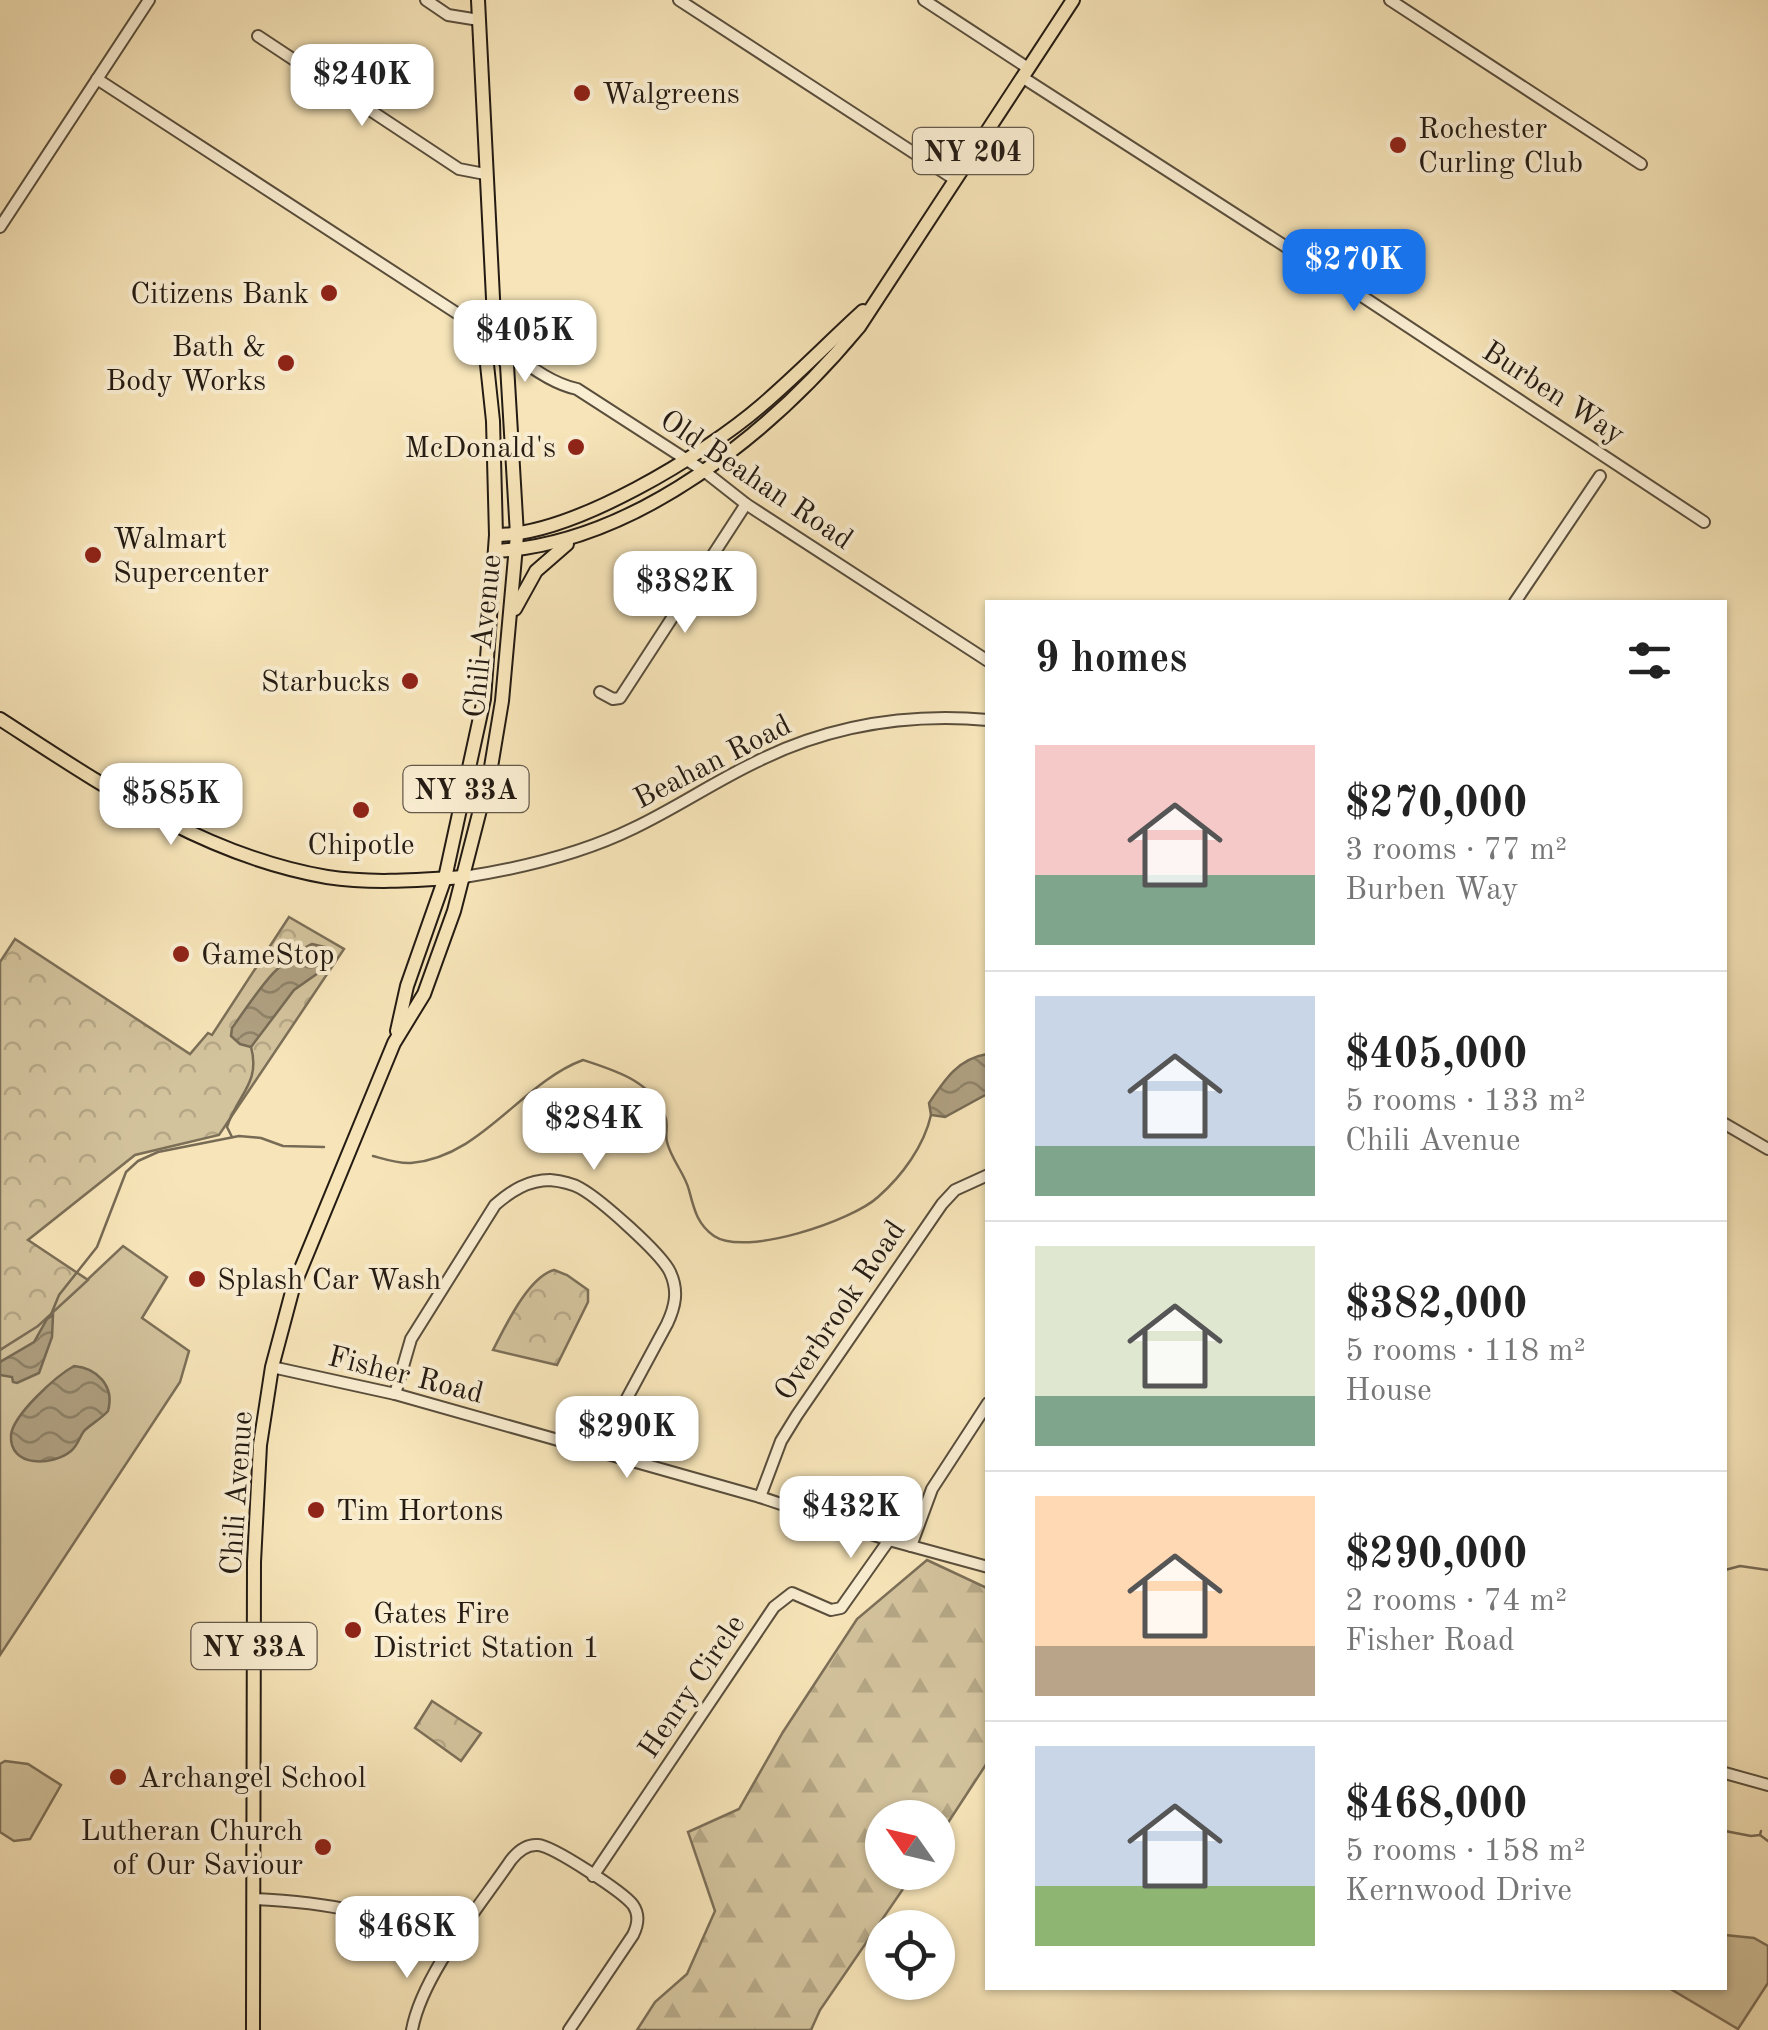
<!DOCTYPE html>
<html lang="en">
<head>
<meta charset="utf-8">
<style>
	body { margin:0; font-family:"Old Standard TT",serif; background:#f6f6f6; color:#222; height:100vh; display:flex; flex-direction:column; font-size:38px; white-space:nowrap }
	* { box-sizing:border-box; margin:0 }
	p { font-size:32px; color:#767676 }
	.icon { flex:none; width:55px; height:55px; fill:none; stroke:currentColor; stroke-width:2; stroke-linecap:round; stroke-linejoin:round }
	.map { position:relative; flex:1; overflow:hidden }
	.details { position:absolute; left:985px; top:600px; width:742px; height:1390px; display:flex; flex-direction:column; background:#fff; border-radius:0px; box-shadow:0 2px 8px #0004 }
	.details>* { flex:none }
	.needle { width:65px; rotate:304deg }
	.buttons { position:absolute; left:865px; top:1800px; display:grid; gap:20px }
	.buttons a { display:grid; place-items:center; width:90px; height:90px; border-radius:50%; background:#fff; box-shadow:0 2px 8px #0004; font-size:50px }
	.price { position:absolute; translate:-50% -85px; padding:0 22px; border-radius:20px; background:#fff; color:#222; font-size:32px; line-height:65px; filter:drop-shadow(0 2px 5px #0008) }
	.price::after { content:''; position:absolute; left:50%; top:60px; width:30px; height:22px; margin-left:-15px; background:inherit; clip-path:polygon(0 0,100% 0,50% 100%) }
	.price.selected { background:#1a73e8; color:#fff }
	ul { padding:0; list-style:none }
	li { display:flex; align-items:center; gap:30px; height:250px; padding:0 50px }
	li+li { border-top:2px solid #e0e0e0 }
	li span { display:grid; place-items:center; flex:none; width:280px; height:200px; border-radius:0px; color:#555 }
	li>.icon { margin-inline-start:auto }
	span .icon { width:120px; height:120px; fill:#fffc; stroke-width:1 }
	li b { font-size:42px }
	h2 { display:flex; justify-content:space-between; align-items:center; height:120px; padding:0 50px; font-size:42px }
	.map>svg:first-child { display:block }
</style>
</head>
<body>
<div class="map">
<svg width="1768" height="2030" viewBox="0 0 1768 2030">
	<defs>
		<pattern id="forest-firs" width="22" height="20" patternUnits="userSpaceOnUse" patternTransform="scale(2.5)"><rect width="22" height="20" fill="#d3c39d"/><path d="M5 1l3.5 6h-7zM16 11l3.5 6h-7z" fill="#b5a786"/></pattern>
		<pattern id="park-crowns" width="20" height="18" patternUnits="userSpaceOnUse" patternTransform="scale(2.5)"><rect width="20" height="18" fill="#d3c39d"/><path d="M2 6a3 3 0 1 1 6 0M12 15a3 3 0 1 1 6 0" fill="none" stroke="#b5a786"/></pattern>
		<pattern id="water-waves" width="16" height="10" patternUnits="userSpaceOnUse" patternTransform="scale(2.5)"><rect width="16" height="10" fill="#afa081"/><path d="M0 5q4-4 8 0t8 0" fill="none" stroke="#8e8268"/></pattern>
	</defs>
	<rect width="100%" height="100%" fill="#f7e5b9"/>
	<filter id="stains"><feTurbulence type="fractalNoise" baseFrequency=".002" numOctaves="4"/><feColorMatrix values="0 0 0 0 .2 0 0 0 0 .09 0 0 0 0 .02 0 0 0 .5 -.17"/></filter>
	<radialGradient id="worn" r=".72"><stop offset=".6" stop-color="#630" stop-opacity="0"/><stop offset="1" stop-color="#630" stop-opacity=".3"/></radialGradient>
	<g fill="#d3c39d" stroke="#7c6f58" stroke-width="2.5">
		<path d="M123,1246L167,1277L142,1318L189,1351L180,1382L0,1655V1350L67,1299Z"/>
		<path d="M5,1761L28,1764L61,1785L30,1839L14,1841L0,1832V1764Z"/>
		<path d="M1725,1935L1754,1938L1768,1946V1983L1738,2029L1669,1988H1725Z"/>
	</g>
	<path fill="url(#forest-firs)" stroke="#7c6f58" stroke-width="2.5" d="M927,1560L987,1588V1763L938,1838V1818H882V1872L914,1873L820,2010L811,2030H637L655,2002L687,1974L715,1911L688,1832L739,1809L783,1732L857,1619Z"/>
	<g fill="url(#park-crowns)" stroke="#7c6f58" stroke-width="2.5">
		<path d="M289,917L344,949L219,1135L135,1155L28,1240L88,1280L38,1326L0,1350V962L15,939L190,1054L208,1033L212,1035Z"/>
		<path d="M554,1270L567,1275L588,1290V1302L557,1365L493,1350C505,1327 528,1277 554,1270Z"/>
		<path d="M432,1701L481,1733L461,1761L415,1728Z"/>
	</g>
	<g fill="url(#water-waves)" stroke="#776b55" stroke-width="2.5">
		<path d="M312,944L329,948L333,957L331,964L294,990L251,1047L240,1044L231,1036L232,1028C256,995 274,962 312,944Z"/>
		<path d="M987,1054V1094L945,1117L931,1115L929,1103C945,1079 958,1059 987,1054Z"/>
		<path d="M53,1315L52,1337L39,1373L17,1383L13,1382L12,1377L0,1375V1362L34,1342L47,1319Z"/>
		<path d="M74,1366C97,1368 115,1386 108,1411C101,1419 91,1424 84,1431C79,1438 78,1445 71,1451C53,1466 9,1468 11,1435C13,1415 56,1376 74,1366Z"/>
	</g>
	<g fill="none" stroke-linecap="round" stroke-linejoin="round">
		<g stroke="#776b55" stroke-width="2.5">
			<path d="M232,1137L227,1127C237,1095 261,1083 251,1047"/>
			<path d="M373,1156C384,1159 399,1164 411,1163C482,1157 521,1083 583,1060C617,1071 654,1082 666,1119C668,1127 665,1135 667,1142C671,1159 685,1174 689,1190C694,1209 697,1224 714,1236C745,1257 852,1221 878,1197C902,1176 924,1146 931,1115"/>
			<path d="M50,1317L59,1295L97,1247L126,1172L138,1161L158,1152L239,1136L261,1138L283,1146L324,1147"/>
			<path d="M1725,1570L1740,1566L1768,1570"/>
			<path d="M1725,1831L1751,1836L1760,1835"/>
			<path d="M1761,1831L1760,1835L1768,1841"/>
		</g>
		<g stroke="#594e3c" stroke-width="14">
			<g id="minor">
				<path d="M426,0L448,15L479,20"/>
				<path d="M679,0L954,179"/>
				<path d="M924,0L1028,68"/>
				<path d="M1390,0L1641,164"/>
				<path d="M258,36L459,169L485,174"/>
				<path d="M1022,77L1336,279L1704,522"/>
				<path d="M97,79L495,338C517,358 548,383 577,389L704,471L746,504L988,661"/>
				<path d="M0,227L149,0"/>
				<path d="M1515,602L1600,476"/>
				<path d="M600,692L613,699L620,698L746,504"/>
				<path d="M464,877C522,868 581,854 634,828C676,808 714,782 756,762C828,726 908,713 988,720"/>
				<path d="M1725,1124L1768,1149"/>
				<path d="M272,1367L395,1394L760,1497L889,1540L988,1567"/>
				<path d="M395,1394L411,1339L495,1205C511,1191 528,1180 550,1180C560,1181 571,1183 580,1188C600,1199 661,1253 670,1272C679,1291 675,1307 667,1324L598,1452"/>
				<path d="M760,1497L781,1441L797,1415L942,1204L955,1190L988,1175"/>
				<path d="M911,1546L932,1489L988,1403"/>
				<path d="M1725,1773L1768,1785"/>
				<path d="M593,1876L774,1607L792,1593L831,1610L841,1608L889,1540"/>
				<path d="M254,1899C325,1902 389,1912 450,1951"/>
				<path d="M412,2030C422,1975 479,1907 511,1860C518,1851 526,1844 538,1845C553,1846 623,1892 633,1905C640,1915 638,1925 633,1935L569,2030"/>
			</g>
		</g>
		<g stroke="#241b13" stroke-width="16">
			<g id="major">
				<path d="M496,535C573,535 704,455 762,405C797,375 829,342 863,311"/>
				<path d="M496,551C636,543 772,432 859,327L1073,0"/>
				<path d="M515,609L536,571L567,544"/>
				<path d="M0,719C102,785 204,856 327,877C373,884 419,880 464,877"/>
				<path d="M397,1031L407,986L445,878L484,699L496,535L493,421L486,355L495,338"/>
				<path d="M253,2030L254,1562L260,1445L272,1367L293,1288L394,1043L424,994L454,911L491,767L502,701L517,535L507,365L495,338L478,0"/>
			</g>
		</g>
		<use href="#minor" stroke="#faeed2" stroke-width="10"/>
		<use href="#major" stroke="#f7e5b9" stroke-width="12"/>
	</g>
	<g fill="#8f2418" stroke="#faeed2" stroke-width="4">
		<circle cx="582" cy="93" r="10"/>
		<circle cx="1398" cy="145" r="10"/>
		<circle cx="329" cy="293" r="10"/>
		<circle cx="286" cy="363" r="10"/>
		<circle cx="576" cy="447" r="10"/>
		<circle cx="93" cy="555" r="10"/>
		<circle cx="410" cy="681" r="10"/>
		<circle cx="361" cy="810" r="10"/>
		<circle cx="181" cy="954" r="10"/>
		<circle cx="197" cy="1279" r="10"/>
		<circle cx="316" cy="1510" r="10"/>
		<circle cx="353" cy="1630" r="10"/>
		<circle cx="118" cy="1777" r="10"/>
		<circle cx="323" cy="1847" r="10"/>
	</g>
	<g text-anchor="middle" stroke-width="8" stroke-linejoin="round" paint-order="stroke">
		<g fill="#faeed2" stroke="#645a4c" stroke-width="2.5">
			<rect x="913" y="128" width="120" height="46" rx="8"/>
			<rect x="403.5" y="766" width="125" height="46" rx="8"/>
			<rect x="191.5" y="1623" width="125" height="46" rx="8"/>
		</g>
		<g font-size="28" font-weight="bold" fill="#241b13">
			<text x="973" y="161">NY 204</text>
			<text x="466" y="799">NY 33A</text>
			<text x="254" y="1656">NY 33A</text>
		</g>
		<g font-size="30" fill="#241b13" stroke="#faeed2" text-anchor="start">
			<text x="602" y="103">Walgreens</text>
			<text x="1418" y="138">Rochester<tspan x="1418" dy="34">Curling Club</tspan></text>
			<text x="309" y="303" text-anchor="end">Citizens Bank</text>
			<text x="266" y="356" text-anchor="end">Bath &amp;<tspan x="266" dy="34">Body Works</tspan></text>
			<text x="556" y="457" text-anchor="end">McDonald's</text>
			<text x="113" y="548">Walmart<tspan x="113" dy="34">Supercenter</tspan></text>
			<text x="390" y="691" text-anchor="end">Starbucks</text>
			<text x="361" y="854" text-anchor="middle">Chipotle</text>
			<text x="201" y="964">GameStop</text>
			<text x="217" y="1289">Splash Car Wash</text>
			<text x="336" y="1520">Tim Hortons</text>
			<text x="373" y="1623">Gates Fire<tspan x="373" dy="34">District Station 1</tspan></text>
			<text x="138" y="1787">Archangel School</text>
			<text x="303" y="1840" text-anchor="end">Lutheran Church<tspan x="303" dy="34">of Our Saviour</tspan></text>
		</g>
		<g font-size="30" fill="#241b13" stroke="#faeed2">
			<text transform="translate(1554 392) rotate(33)" y="10">Burben Way</text>
			<text transform="translate(757 479) rotate(34)" y="10">Old Beahan Road</text>
			<text transform="translate(482 636) rotate(-84)" y="10">Chili Avenue</text>
			<text transform="translate(712 761) rotate(-27)" y="10">Beahan Road</text>
			<text transform="translate(839 1310) rotate(-56)" y="10">Overbrook Road</text>
			<text transform="translate(406 1374) rotate(14)" y="10">Fisher Road</text>
			<text transform="translate(236 1493) rotate(-86)" y="10">Chili Avenue</text>
			<text transform="translate(691 1686) rotate(-56)" y="10">Henry Circle</text>
		</g>
	</g>
	<rect width="100%" height="100%" filter="url(#stains)"/>
	<rect width="100%" height="100%" fill="url(#worn)"/>
</svg>
<div class="buttons">
<a><svg class="needle" viewBox="-14 -14 28 28"><path d="M0-13l5 13h-10z" fill="#e53935"/><path d="M0 13l5-13h-10z" fill="#767676"/></svg></a>
<a><svg class="icon" aria-label="locate" viewBox="0 0 24 24"><circle cx="12" cy="12" r="6"/><path d="M12 2v4M12 18v4M2 12h4M18 12h4"/></svg></a>
</div>
<b class="price" style="left:362px;top:129px">$240K</b>
<b class="price selected" style="left:1354px;top:314px">$270K</b>
<b class="price" style="left:525px;top:385px">$405K</b>
<b class="price" style="left:685px;top:636px">$382K</b>
<b class="price" style="left:171px;top:848px">$585K</b>
<b class="price" style="left:594px;top:1173px">$284K</b>
<b class="price" style="left:627px;top:1481px">$290K</b>
<b class="price" style="left:851px;top:1561px">$432K</b>
<b class="price" style="left:407px;top:1981px">$468K</b>
<section class="details">
<h2>9 homes<svg class="icon" aria-label="filters" viewBox="0 0 24 24"><path d="M4 7h16M4 17h16"/><circle cx="9" cy="7" r="2"/><circle cx="15" cy="17" r="2"/></svg></h2>
<ul>
<li><span style="background:linear-gradient(#f6c9c9 65%,#7fa58c 0)"><svg class="icon" aria-label="home" viewBox="0 0 24 24"><path d="M3 11l9-7 9 7M6 9v11h12V9"/></svg></span><div><b>$270,000</b><p>3 rooms · 77 m²</p><p>Burben Way</p></div></li>
<li><span style="background:linear-gradient(#c9d6e8 75%,#7fa58c 0)"><svg class="icon" aria-label="home" viewBox="0 0 24 24"><path d="M3 11l9-7 9 7M6 9v11h12V9"/></svg></span><div><b>$405,000</b><p>5 rooms · 133 m²</p><p>Chili Avenue</p></div></li>
<li><span style="background:linear-gradient(#dfe7d0 75%,#7fa58c 0)"><svg class="icon" aria-label="home" viewBox="0 0 24 24"><path d="M3 11l9-7 9 7M6 9v11h12V9"/></svg></span><div><b>$382,000</b><p>5 rooms · 118 m²</p><p>House</p></div></li>
<li><span style="background:linear-gradient(#ffd9b3 75%,#b9a48a 0)"><svg class="icon" aria-label="home" viewBox="0 0 24 24"><path d="M3 11l9-7 9 7M6 9v11h12V9"/></svg></span><div><b>$290,000</b><p>2 rooms · 74 m²</p><p>Fisher Road</p></div></li>
<li><span style="background:linear-gradient(#c9d6e8 70%,#8fb573 0)"><svg class="icon" aria-label="home" viewBox="0 0 24 24"><path d="M3 11l9-7 9 7M6 9v11h12V9"/></svg></span><div><b>$468,000</b><p>5 rooms · 158 m²</p><p>Kernwood Drive</p></div></li>
</ul>
</section>
</div>
</body>
</html>
